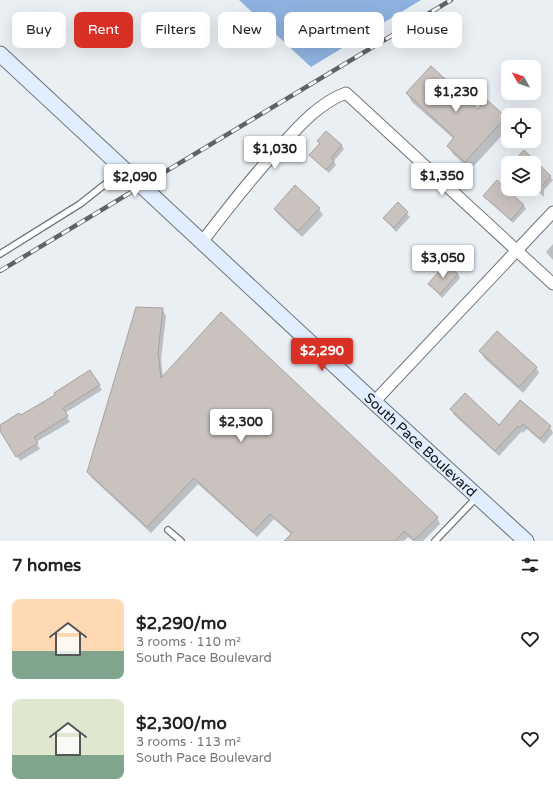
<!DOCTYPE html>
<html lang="en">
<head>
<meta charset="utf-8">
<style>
	body { margin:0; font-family:"Varela Round",sans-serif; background:#f2f2f2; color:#222; height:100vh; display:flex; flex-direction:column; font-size:15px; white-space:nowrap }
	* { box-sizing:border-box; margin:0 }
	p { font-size:13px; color:#767676 }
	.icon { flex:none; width:22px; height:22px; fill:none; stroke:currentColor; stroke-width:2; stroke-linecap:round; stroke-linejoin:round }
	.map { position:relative; height:541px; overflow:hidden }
	.panel { display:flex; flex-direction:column; background:#fff; flex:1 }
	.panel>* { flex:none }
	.guide { position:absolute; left:12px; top:12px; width:529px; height:36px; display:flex; gap:8px }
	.needle { width:26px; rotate:310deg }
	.buttons { position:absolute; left:501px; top:60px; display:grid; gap:8px }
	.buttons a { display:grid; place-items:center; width:40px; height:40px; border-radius:8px; background:#fff; box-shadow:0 4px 16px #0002; font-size:20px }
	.price { position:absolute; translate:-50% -34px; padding:0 9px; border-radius:4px; background:#fff; color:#222; font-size:13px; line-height:26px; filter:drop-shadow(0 1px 2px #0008) }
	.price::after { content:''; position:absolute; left:50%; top:24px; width:12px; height:9px; margin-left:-6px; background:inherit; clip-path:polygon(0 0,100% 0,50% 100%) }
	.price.active { background:#d93025; color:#fff }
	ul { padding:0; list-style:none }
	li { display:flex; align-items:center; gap:12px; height:100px; padding:0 12px }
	li span { display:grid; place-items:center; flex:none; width:112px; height:80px; border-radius:8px; color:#555 }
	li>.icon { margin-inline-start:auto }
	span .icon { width:48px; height:48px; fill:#fffc; stroke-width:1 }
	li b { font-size:17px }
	h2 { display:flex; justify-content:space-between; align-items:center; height:48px; padding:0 12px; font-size:17px }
	.tag { padding:0 14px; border-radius:8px; background:#fff; box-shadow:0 4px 16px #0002; font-size:14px; line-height:36px }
	.tag.active { background:#d93025; color:#fff }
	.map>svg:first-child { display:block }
</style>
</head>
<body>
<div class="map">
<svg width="553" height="541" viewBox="0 0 553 541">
	<rect width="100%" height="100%" fill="#eaeff4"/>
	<path fill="#8eb2df" d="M239,0H421L311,67Z"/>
	<g fill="#0003">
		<path d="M407,93L478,110L487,101L505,118L508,122V129L470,170L453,154L448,146L454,139L412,102Z"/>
		<path d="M318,141L341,145L344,149L334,161L336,165L329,173L310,155L320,144Z"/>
		<path d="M524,151L553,180L544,190V197L534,188V163H513Z"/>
		<path d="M484,196L523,205L526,209L513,223Z"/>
		<path d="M398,204L410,217L396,232L384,218Z"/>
		<path d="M275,209H319L323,215L302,237L279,215Z"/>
		<path d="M553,244V260L546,252Z"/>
		<path d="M458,274L460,278L442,298L429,284Z"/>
		<path d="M162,309L166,316L161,360L163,377L437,517L440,524L423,541H413L408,537L404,541H285L292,535L274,519L257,537L198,484L151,533L92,478L88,472Z"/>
		<path d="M480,351L536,367L539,373L523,393L484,358Z"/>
		<path d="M90,371L102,390L65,413L70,422L36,442L40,449L20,461L0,429V426L20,417L57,395Z"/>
		<path d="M521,401L550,427L553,433L544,444L527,429L523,433L522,431L499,456L454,415L451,409L499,426Z"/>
	</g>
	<g fill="#c9c2bf" stroke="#a8a29e">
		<path d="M431,66L478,109L486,99L506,117L465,162L447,146L454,137L406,93Z"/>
		<path d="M326,131L342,145L331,158L334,161L326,170L309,155L320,143L317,141Z"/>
		<path d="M524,150L551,176L534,194V163H512Z"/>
		<path d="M497,180L524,205L511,220L483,196Z"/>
		<path d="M295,185L320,208L298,231L274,209Z"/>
		<path d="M398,202L408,212L394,228L383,218Z"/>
		<path d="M446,263L458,274L440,294L428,284Z"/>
		<path d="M136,307L163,308L158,353L161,378L221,312L438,517L414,540L404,531L395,541H284L292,533L270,514L253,532L194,478L147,527L87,472Z"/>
		<path d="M497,331L537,367L519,387L479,351Z"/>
		<path d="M90,370L100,385L63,408L68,416L34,437L38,443L16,457L0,431V425L19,413L21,415L55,395L54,393Z"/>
		<path d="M465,393L499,425L520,400L551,426L540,439L523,424L520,428L518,426L495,451L450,409Z"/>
	</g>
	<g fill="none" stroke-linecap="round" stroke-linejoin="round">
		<g stroke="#707479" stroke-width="8">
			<g id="service">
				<path d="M0,254L80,204L123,170"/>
				<path d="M168,530L181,541"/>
				<path d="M435,541L477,497"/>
			</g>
		</g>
		<g stroke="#707479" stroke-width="13">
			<g id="minor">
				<path d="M202,242C227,209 252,177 280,147C299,126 319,103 346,93L553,284"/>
				<path d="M374,402L553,212"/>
			</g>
		</g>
		<g stroke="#707479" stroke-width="17">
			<g id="secondary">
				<path id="s1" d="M0,54L374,402L526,541"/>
			</g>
		</g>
		<use href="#service" stroke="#fff" stroke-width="5.5"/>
		<use href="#minor" stroke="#fff" stroke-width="11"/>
		<use href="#secondary" stroke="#e0eeff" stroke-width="15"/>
		<g stroke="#606366" stroke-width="4.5">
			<path id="rail" d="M0,271L451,0"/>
		</g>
		<use href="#rail" stroke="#fafcfe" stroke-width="3" stroke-dasharray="9" stroke-linecap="butt"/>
	</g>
	<g text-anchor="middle" stroke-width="3.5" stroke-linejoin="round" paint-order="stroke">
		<g font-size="14" fill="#0f1012" stroke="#fafcfe">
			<text dy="5" stroke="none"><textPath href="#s1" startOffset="574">South Pace Boulevard</textPath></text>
		</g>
	</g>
</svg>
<div class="buttons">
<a><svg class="needle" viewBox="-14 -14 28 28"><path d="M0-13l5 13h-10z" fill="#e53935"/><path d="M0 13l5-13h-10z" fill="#767676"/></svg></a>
<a><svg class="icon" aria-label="locate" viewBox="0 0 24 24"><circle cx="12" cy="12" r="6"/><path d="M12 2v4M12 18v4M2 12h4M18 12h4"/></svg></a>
<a><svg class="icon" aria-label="layers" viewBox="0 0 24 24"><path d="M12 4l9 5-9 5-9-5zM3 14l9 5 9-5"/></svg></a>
</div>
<b class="price" style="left:456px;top:113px">$1,230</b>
<b class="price" style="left:275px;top:170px">$1,030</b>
<b class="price" style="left:442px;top:197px">$1,350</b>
<b class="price" style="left:135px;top:198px">$2,090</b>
<b class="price" style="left:443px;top:279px">$3,050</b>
<b class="price active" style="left:322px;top:372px">$2,290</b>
<b class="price" style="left:241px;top:443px">$2,300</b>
<div class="guide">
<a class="tag">Buy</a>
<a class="tag active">Rent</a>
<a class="tag">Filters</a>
<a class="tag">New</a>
<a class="tag">Apartment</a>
<a class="tag">House</a>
</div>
</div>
<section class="panel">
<h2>7 homes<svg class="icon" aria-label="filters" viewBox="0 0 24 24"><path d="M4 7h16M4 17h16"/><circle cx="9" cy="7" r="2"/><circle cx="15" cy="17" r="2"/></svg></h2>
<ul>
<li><span style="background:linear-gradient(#ffd9b3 65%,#7fa58c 0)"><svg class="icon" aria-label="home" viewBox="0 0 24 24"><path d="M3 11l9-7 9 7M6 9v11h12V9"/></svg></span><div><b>$2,290/mo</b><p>3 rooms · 110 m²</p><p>South Pace Boulevard</p></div><svg class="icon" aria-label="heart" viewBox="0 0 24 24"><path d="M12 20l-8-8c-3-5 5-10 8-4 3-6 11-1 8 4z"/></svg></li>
<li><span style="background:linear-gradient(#dfe7d0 70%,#7fa58c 0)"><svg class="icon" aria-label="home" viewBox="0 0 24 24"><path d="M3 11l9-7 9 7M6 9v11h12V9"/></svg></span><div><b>$2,300/mo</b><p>3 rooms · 113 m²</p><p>South Pace Boulevard</p></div><svg class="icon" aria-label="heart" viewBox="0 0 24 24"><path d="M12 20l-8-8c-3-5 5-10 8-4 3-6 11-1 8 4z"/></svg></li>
</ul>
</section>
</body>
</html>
